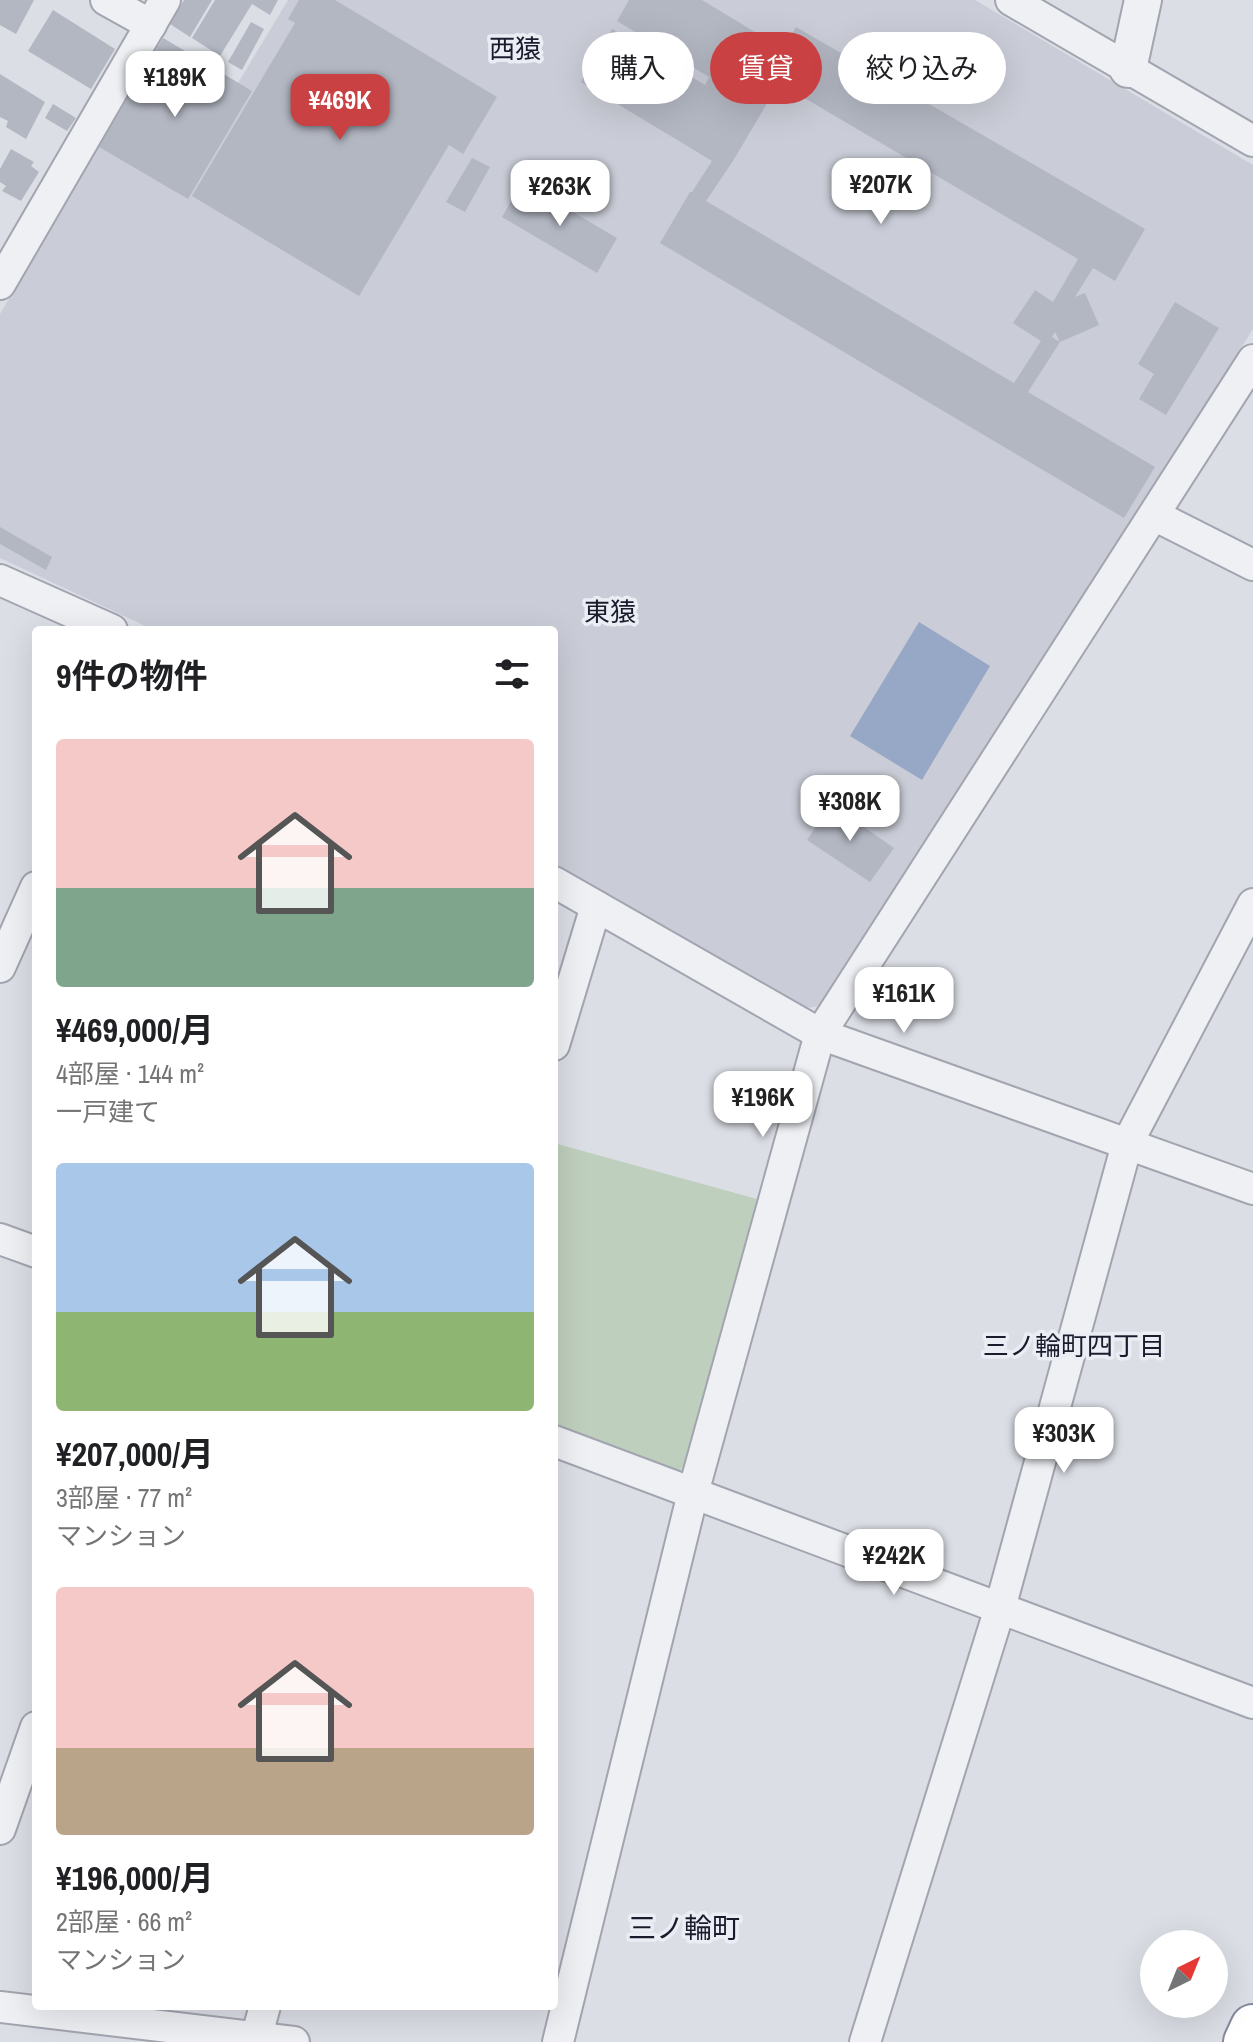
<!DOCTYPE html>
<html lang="ja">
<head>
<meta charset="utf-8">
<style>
	body { margin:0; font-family:"Archivo Narrow","Noto Sans JP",sans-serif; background:#f6f6f6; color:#202124; height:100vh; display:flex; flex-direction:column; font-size:30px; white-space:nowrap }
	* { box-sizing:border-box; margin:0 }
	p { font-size:26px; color:#757577 }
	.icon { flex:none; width:44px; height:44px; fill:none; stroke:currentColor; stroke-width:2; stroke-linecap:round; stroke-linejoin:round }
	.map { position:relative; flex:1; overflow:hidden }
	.panel { position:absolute; left:32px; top:626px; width:526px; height:1384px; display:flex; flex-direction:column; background:#fff; border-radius:8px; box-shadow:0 8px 32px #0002 }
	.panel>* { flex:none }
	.top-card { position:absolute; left:582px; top:32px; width:550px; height:72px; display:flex; gap:16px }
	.needle { width:52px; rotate:43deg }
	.buttons { position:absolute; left:1140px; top:1930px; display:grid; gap:16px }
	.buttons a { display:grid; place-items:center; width:88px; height:88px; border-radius:50%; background:#fff; box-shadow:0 8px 32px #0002; font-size:40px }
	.price { position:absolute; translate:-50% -68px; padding:0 18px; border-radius:16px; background:#fff; color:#222; font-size:26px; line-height:52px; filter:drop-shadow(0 2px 4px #0008) }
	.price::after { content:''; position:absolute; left:50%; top:48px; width:24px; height:18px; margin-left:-12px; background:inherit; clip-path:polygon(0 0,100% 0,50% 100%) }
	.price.current { background:#ca4143; color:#fff }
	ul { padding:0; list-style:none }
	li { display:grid; align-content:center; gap:16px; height:424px; padding:0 24px }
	li span { display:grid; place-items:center; height:248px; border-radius:8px; color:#555 }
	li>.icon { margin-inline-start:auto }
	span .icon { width:144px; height:144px; fill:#fffc; stroke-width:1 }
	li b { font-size:34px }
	h2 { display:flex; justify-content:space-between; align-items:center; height:96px; padding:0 24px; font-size:34px }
	.chip { padding:0 28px; border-radius:36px; background:#fff; box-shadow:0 8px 32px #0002; font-size:28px; line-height:72px }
	.chip.current { background:#ca4143; color:#fff }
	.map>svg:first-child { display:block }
</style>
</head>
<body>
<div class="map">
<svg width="1253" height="2042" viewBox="0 0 1253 2042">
	<rect width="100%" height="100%" fill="#dcdee6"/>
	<path fill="#cacdd7" d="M288,0H975L1253,165V329L831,994L820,1006L807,1008L794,1004L554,864V630H154L0,558V314L163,38L238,83Z"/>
	<path fill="#bfcfbd" d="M554,1143L757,1199L689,1462L679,1471L554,1427Z"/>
	<path fill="#97a7c6" d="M919,622L990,666L922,780L850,736Z"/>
	<g fill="#b3b7c2" fill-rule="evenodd">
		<path d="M0,0H34L16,34L0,25Z"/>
		<path d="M184,0H212L190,37L170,24Z"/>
		<path d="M215,0H278L270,15L252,4L220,56L192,38Z"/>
		<path d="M299,0H335L497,97L463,154L449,145L359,296L192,196L295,23L288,19Z"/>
		<path d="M629,0H702L783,49L796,27L1145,229L1115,281L1093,268L1075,297L1085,293L1099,325L1060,342L1055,332L1052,337L1060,342L1028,392L1155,467L1124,518L660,243L690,192H692L712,161L581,82L612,29L705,85L709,77L617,21ZM779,83L1078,259L1053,302L1035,290L1013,323L1041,341L1014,383L706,201L733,161Z"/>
		<path d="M53,10L115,49L91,89L28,51Z"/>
		<path d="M251,22L264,29L242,70L228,62Z"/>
		<path d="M163,38L252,91L188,199L99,147Z"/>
		<path d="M0,74L45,102L26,139L6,127L8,121L0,117Z"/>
		<path d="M53,104L76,118L67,131L45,118Z"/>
		<path d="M11,149L34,162L31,166L39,172L21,201L2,191L6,186L0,182V169Z"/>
		<path d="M472,158L490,167L465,212L446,202Z"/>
		<path d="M522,182L617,238L597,273L502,217Z"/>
		<path d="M1175,302L1219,328L1166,415L1139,399L1154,374L1138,364Z"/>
		<path d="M0,527L52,557L46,570L0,544Z"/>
		<path d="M831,804L894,848L870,882L807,840Z"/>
	</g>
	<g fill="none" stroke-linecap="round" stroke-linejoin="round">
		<g stroke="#a2a5af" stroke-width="34">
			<g id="minor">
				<path d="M106,0L151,25"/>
				<path d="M1011,0L1253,141"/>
				<path d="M0,284L165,0"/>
				<path d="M1154,515L1253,565"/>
				<path d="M0,580L112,630"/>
				<path d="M554,882L820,1034L1253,1189"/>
				<path d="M0,967L36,887"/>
				<path d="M554,1045L596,906"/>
				<path d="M0,1239L36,1252"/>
				<path d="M554,1441L1253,1703"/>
				<path d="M0,1829L36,1727"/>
				<path d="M0,2007L294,2042"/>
				<path d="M255,2042L265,2006"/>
				<path d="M558,2042L693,1493L820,1034L1253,360"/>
				<path d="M865,2042L1000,1608L1127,1144L1253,904"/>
			</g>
		</g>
		<g stroke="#a2a5af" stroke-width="40">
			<path id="tertiary" d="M1128,69L1143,0"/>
		</g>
		<g stroke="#848a9c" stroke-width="48">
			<path id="trunk" d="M1246,2042L1253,2027"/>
		</g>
		<use href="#minor" stroke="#eef0f4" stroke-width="30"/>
		<use href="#tertiary" stroke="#eef0f4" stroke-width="36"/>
		<use href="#trunk" stroke="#fff" stroke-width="44"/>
	</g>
	<g text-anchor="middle" stroke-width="7" stroke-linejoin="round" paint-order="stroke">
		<g font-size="26" fill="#191c2c" stroke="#ebedf4">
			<text x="515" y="58">西猿</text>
			<text x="610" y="621">東猿</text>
			<text x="1074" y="1355">三ノ輪町四丁目</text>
		</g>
		<g font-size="28" fill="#191c2c" stroke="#ebedf4">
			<text x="684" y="1938">三ノ輪町</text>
		</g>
	</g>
</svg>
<div class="buttons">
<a><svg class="needle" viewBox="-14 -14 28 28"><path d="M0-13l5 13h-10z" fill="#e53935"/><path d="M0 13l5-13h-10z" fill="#757577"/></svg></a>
</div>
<b class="price" style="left:175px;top:119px">¥189K</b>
<b class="price current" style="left:340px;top:142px">¥469K</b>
<b class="price" style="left:881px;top:226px">¥207K</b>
<b class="price" style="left:560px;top:228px">¥263K</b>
<b class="price" style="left:850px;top:843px">¥308K</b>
<b class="price" style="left:904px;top:1035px">¥161K</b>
<b class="price" style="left:763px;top:1139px">¥196K</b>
<b class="price" style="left:1064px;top:1475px">¥303K</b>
<b class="price" style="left:894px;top:1597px">¥242K</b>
<div class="top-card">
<a class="chip">購入</a>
<a class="chip current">賃貸</a>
<a class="chip">絞り込み</a>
</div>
<section class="panel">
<h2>9件の物件<svg class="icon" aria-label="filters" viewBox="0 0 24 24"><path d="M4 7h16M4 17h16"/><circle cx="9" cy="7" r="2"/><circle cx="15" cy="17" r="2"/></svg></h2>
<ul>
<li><span style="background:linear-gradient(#f6c9c9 60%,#7fa58c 0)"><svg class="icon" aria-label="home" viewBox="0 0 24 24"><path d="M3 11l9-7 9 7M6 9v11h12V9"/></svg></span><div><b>¥469,000/月</b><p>4部屋 · 144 m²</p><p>一戸建て</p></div></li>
<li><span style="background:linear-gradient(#a9c7e8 60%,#8fb573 0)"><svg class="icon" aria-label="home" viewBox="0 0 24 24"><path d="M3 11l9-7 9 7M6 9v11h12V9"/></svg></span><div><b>¥207,000/月</b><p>3部屋 · 77 m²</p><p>マンション</p></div></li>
<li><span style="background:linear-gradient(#f6c9c9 65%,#b9a48a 0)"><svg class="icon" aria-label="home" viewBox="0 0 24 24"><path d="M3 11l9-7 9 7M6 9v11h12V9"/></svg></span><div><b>¥196,000/月</b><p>2部屋 · 66 m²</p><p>マンション</p></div></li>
</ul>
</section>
</div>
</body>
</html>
